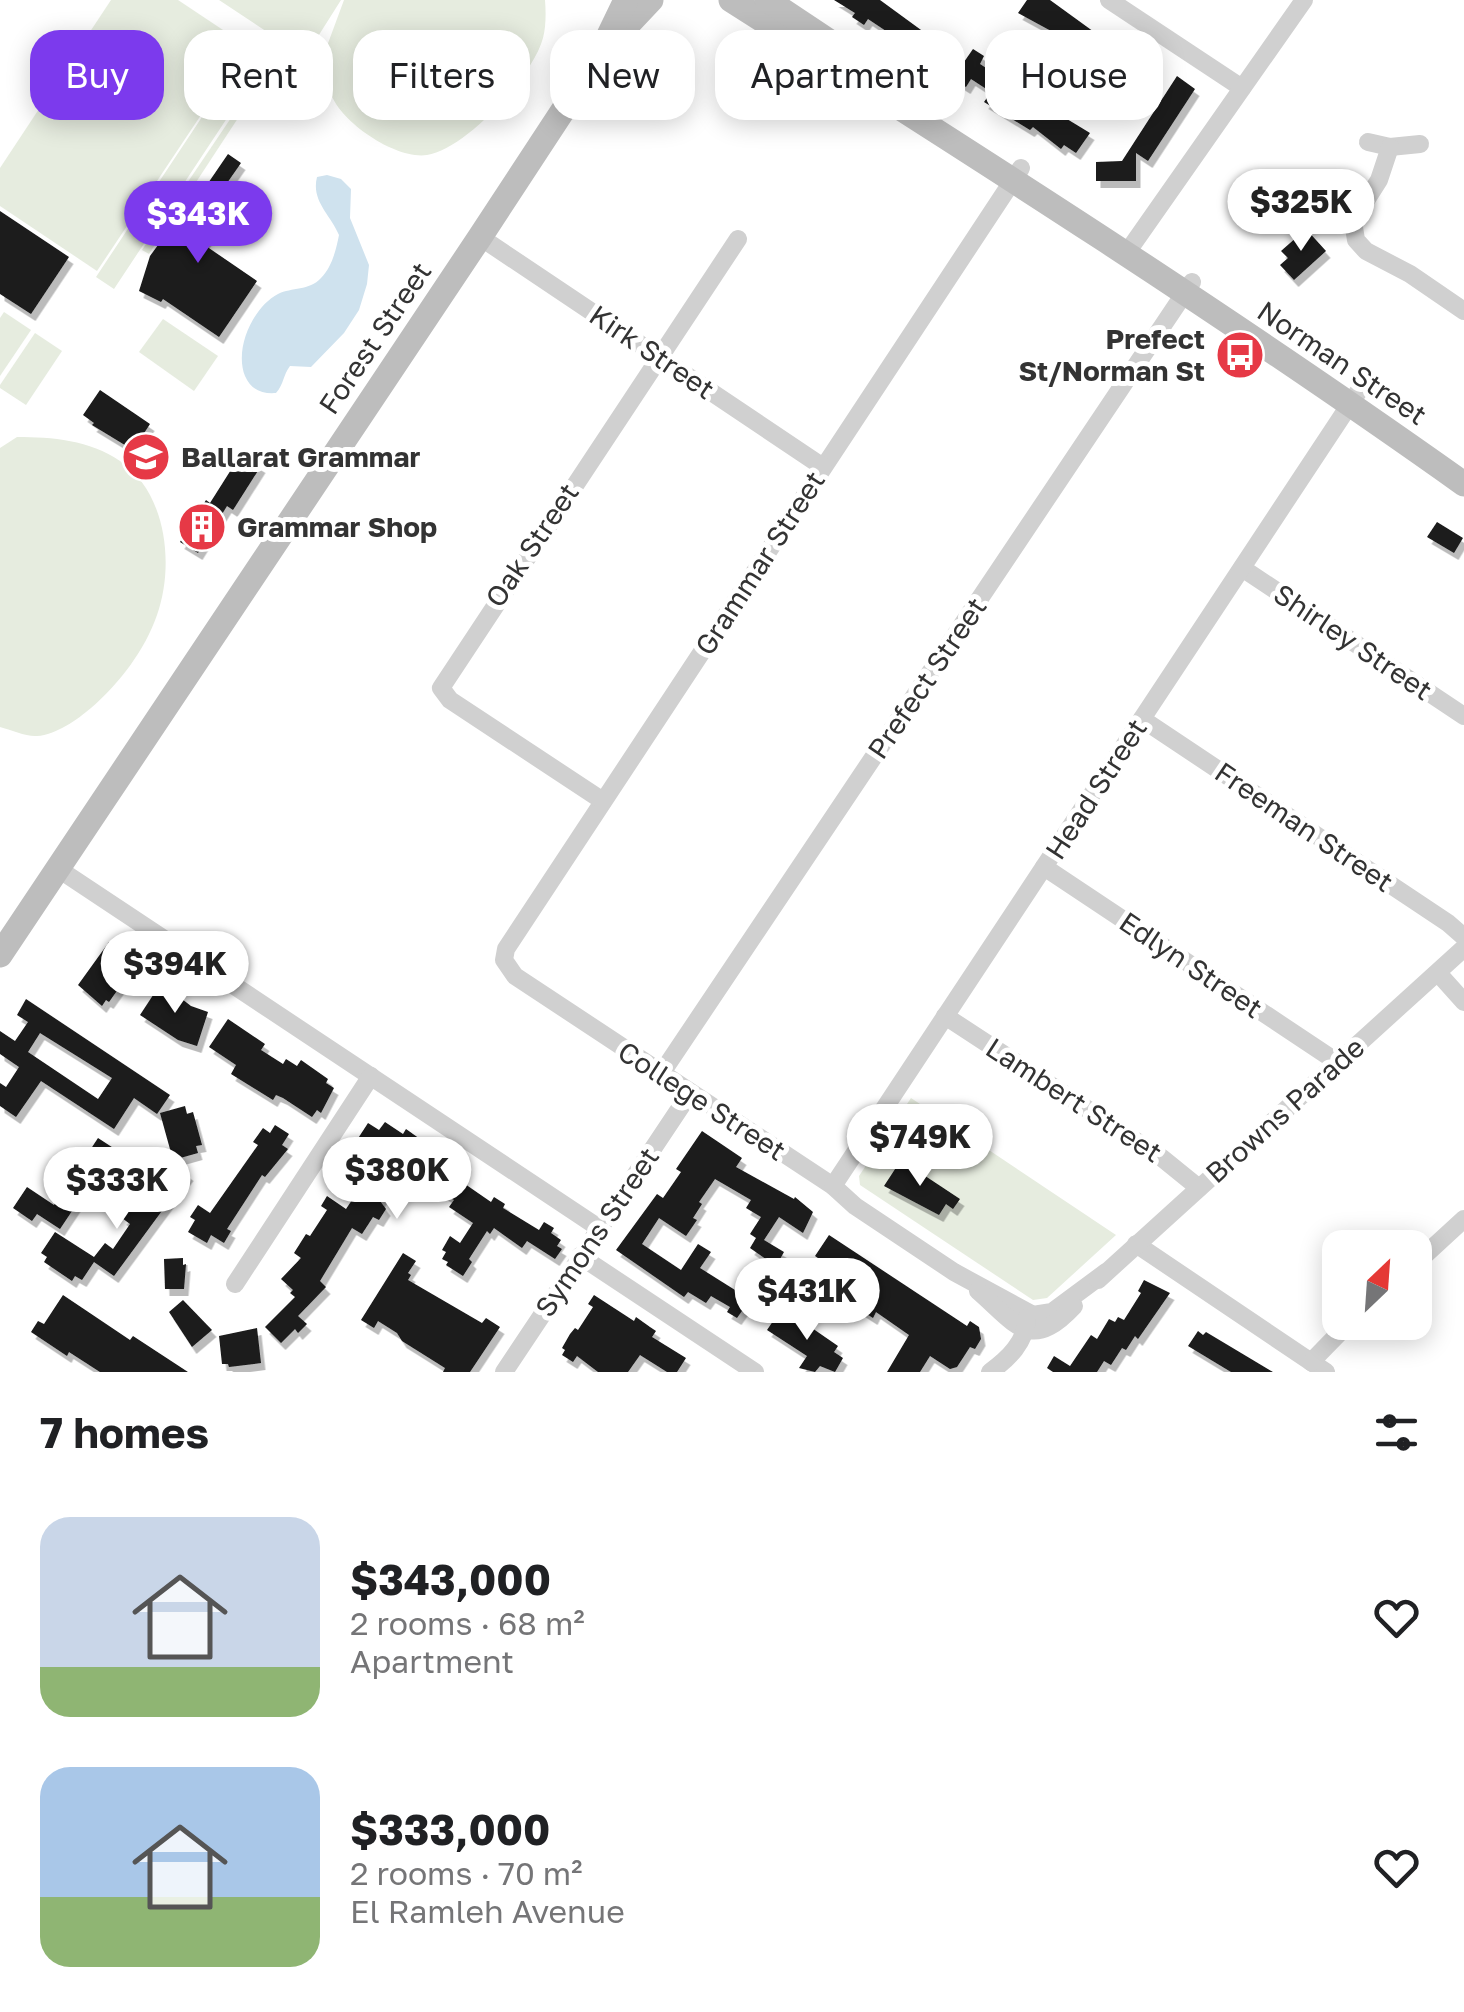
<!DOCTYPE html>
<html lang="en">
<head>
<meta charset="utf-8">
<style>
	body { margin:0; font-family:"Golos Text",sans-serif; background:#f2f2f2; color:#202124; height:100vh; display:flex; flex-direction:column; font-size:38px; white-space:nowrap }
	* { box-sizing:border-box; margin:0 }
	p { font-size:32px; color:#757577 }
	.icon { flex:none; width:55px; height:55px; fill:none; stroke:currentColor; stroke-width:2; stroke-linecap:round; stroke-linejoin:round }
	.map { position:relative; height:1372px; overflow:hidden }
	.panel { display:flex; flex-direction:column; background:#fff; flex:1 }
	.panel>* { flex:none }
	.top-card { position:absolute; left:30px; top:30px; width:1405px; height:90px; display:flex; gap:20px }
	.needle { width:65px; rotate:25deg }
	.buttons { position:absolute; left:1322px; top:1230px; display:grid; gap:20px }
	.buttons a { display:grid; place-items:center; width:110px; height:110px; border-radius:20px; background:#fff; box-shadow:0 5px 25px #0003; font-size:50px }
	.price { position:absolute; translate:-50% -85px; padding:0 22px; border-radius:35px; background:#fff; color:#222; font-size:32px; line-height:65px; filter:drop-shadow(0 2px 5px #0008) }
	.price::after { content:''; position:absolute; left:50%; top:60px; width:30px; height:22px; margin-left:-15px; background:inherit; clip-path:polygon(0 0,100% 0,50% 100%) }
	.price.current { background:#7c3aed; color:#fff }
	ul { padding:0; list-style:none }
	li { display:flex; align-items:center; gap:30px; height:250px; padding:0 40px }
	li span { display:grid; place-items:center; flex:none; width:280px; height:200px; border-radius:30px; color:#555 }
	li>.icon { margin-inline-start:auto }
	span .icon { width:120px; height:120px; fill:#fffc; stroke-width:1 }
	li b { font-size:42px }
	h2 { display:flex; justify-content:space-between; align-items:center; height:120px; padding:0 40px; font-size:42px }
	.pill { padding:0 35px; border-radius:30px; background:#fff; box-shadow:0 5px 25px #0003; font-size:35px; line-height:90px }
	.pill.current { background:#7c3aed; color:#fff }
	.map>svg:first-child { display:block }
</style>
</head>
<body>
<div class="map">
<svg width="1464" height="1372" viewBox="0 0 1464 1372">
	<defs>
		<filter id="shadow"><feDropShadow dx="4.5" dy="7" stdDeviation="0" flood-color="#0004"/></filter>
	</defs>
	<rect width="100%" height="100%" fill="#fff"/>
	<g fill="#e6ecdf">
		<path d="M111,0H178L247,46L97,271L0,206V168Z"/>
		<path d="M219,0H341L317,38L327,46L344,0H545C546,12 546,27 543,38C533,76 466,149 427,155C396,160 338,121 330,91C327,80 329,65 328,53L314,43L305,57Z"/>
		<path d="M249,46L267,57L252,82L268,58L276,63L254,96L245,91L114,289L96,277Z"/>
		<path d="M237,109L242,112L149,254L142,250Z"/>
		<path d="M4,312L31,330L0,376V318Z"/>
		<path d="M163,319L218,356L194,391L139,352Z"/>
		<path d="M35,333L62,351L26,405L0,388V385Z"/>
		<path d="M17,437C52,437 90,440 120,461C166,492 175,564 157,615C145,650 119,684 91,708C78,719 56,735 37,736C27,737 11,730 0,727V448Z"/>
		<path d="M911,1098L1116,1235L1047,1298L1033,1300L860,1185L859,1176Z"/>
	</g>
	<path fill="#cfe2ee" d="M327,175L341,179L351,189L350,218L369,265L367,284L359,310L344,333L311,367L290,366C283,375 284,384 276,393C262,394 251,390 245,376C234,349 253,307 278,294C292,287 309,291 321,278C332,267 336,250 339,235C330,214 311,201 317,177Z"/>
	<g fill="#1a1a1a" fill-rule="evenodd" filter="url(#shadow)">
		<path d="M834,0H880L932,38L930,40L964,62L973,49L984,56L980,64L1034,100L1043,86L1052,93L1044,105L1090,133L1076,153L1064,145L1061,149L1033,127L1030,130L984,102L991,92L971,79L966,87L947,75L946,77L902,47L904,43L868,19L864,25L852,17L855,13Z"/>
		<path d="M1027,0H1050L1101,37L1104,33L1127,47L1124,52L1137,61L1126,79L1064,38L1018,13Z"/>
		<path d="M1177,76L1195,89L1148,161L1136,153V181H1096V162L1122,161Z"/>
		<path d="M228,154L241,163L197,226L210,235L203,244L257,281L219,337L163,299L161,302L139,291L150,256L161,241L182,225L177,222L186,208L189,211Z"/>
		<path d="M0,211L69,257L31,314L0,294Z"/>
		<path d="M1306,229L1326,251L1294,280L1280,265L1288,258L1281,251Z"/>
		<path d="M100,390L150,424L133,450L92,425L94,423L83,415Z"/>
		<path d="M241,454L261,466L233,510L227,506L198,553L180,542L206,500L210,503Z"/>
		<path d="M1437,522L1463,538L1454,553L1427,537Z"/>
		<path d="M109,942L135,959L133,962L136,964L109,1002L106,1000L102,1006L78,985Z"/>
		<path d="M161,983L191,1006L208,1012L197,1046L178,1040L140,1015Z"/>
		<path d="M26,999L170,1095L157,1114L134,1098L114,1129L41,1081L16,1117L0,1106V1083L6,1087L19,1067L0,1054V1031L15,1041L28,1022L17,1015ZM40,1033L112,1078L98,1099L28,1052Z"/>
		<path d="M228,1019L265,1044L261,1050L283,1064L286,1059L297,1066L301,1060L328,1079L326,1083L334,1088L321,1113L317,1110L312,1117L283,1098L276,1095L273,1100L231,1074L236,1065L209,1047Z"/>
		<path d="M185,1106L187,1114L193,1112L202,1145L196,1146L198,1153L173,1160L160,1113Z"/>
		<path d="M385,1122L403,1134L406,1129L420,1139L413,1150L438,1167L441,1162L452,1168L449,1173L491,1202L494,1197L505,1204L503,1208L539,1230L544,1222L554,1228L551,1233L561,1240L557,1246L562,1249L555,1259L527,1241L522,1248L494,1228L490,1234L487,1231L469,1259L472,1262L463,1276L446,1265L448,1262L442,1259L446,1252L442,1250L450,1236L460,1243L473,1223L449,1207L454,1200L401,1168L380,1201L386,1209L379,1220L373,1217L362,1234L352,1228L320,1281L326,1287L298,1316L307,1324L298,1333L295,1329L281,1343L265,1327L295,1297L290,1293L293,1290L281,1279L301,1258L294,1253L306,1234L310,1236L327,1210L321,1206L327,1196L346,1209L368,1176L373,1179L386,1159L357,1140L368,1123L379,1130Z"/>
		<path d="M275,1125L289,1134L282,1145L288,1149L265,1177L262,1175L227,1229L231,1231L224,1243L211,1235L207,1243L188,1232L195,1220L190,1217L198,1205L210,1213L258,1145L253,1142L263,1128L270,1133Z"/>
		<path d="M702,1131L742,1158L736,1167L794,1199L795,1197L813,1212L803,1233L779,1217L764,1240L784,1252L776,1266L750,1248L756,1238L750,1234L761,1217L746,1208L751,1200L715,1179L699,1202L702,1204L693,1218L697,1220L686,1236L659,1218L642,1244L681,1270L698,1244L711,1252L700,1268L735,1290L741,1280L764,1294L756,1306L753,1304L749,1311L744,1308L737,1318L727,1312L730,1307L711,1296L706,1303L688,1292L684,1297L616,1250L657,1194L663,1198L681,1172L676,1169Z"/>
		<path d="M98,1138L121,1153L114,1164L108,1160L103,1162L88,1185V1190L94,1193L87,1204L80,1199L60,1229L37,1214L32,1221L13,1208L27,1187L54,1205Z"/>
		<path d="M170,1160L189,1174L114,1276L94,1262L82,1280L75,1276L72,1281L44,1262L47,1257L41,1253L55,1232L94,1257L105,1243L113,1249L130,1224L122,1218L144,1194L148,1197Z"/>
		<path d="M901,1160L960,1199L953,1209L946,1204L939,1215L884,1186Z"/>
		<path d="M829,1235L967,1326L970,1321L979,1327L981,1339L975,1349L970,1347L957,1367L950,1369L930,1356L920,1372H887L909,1335L876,1312L873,1318L817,1282L828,1265L815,1256Z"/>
		<path d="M403,1253L416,1261L408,1273L411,1275L408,1280L482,1323L486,1318L500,1327L470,1372H443L445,1368L402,1341L397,1333L378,1321L374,1328L361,1320Z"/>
		<path d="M183,1258V1265L186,1264L184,1289H165L164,1259Z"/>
		<path d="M1144,1280L1170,1293L1138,1339L1135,1336L1126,1350L1122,1348L1111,1365L1104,1361L1097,1372H1053L1047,1368L1054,1356L1070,1366L1091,1335L1097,1339L1109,1319L1115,1322L1118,1317L1124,1320L1141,1293L1138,1291Z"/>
		<path d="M63,1295L130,1340L133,1336L188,1372H100L69,1352L67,1356L31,1332L38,1321L44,1324Z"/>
		<path d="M594,1295L634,1321L636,1317L650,1327L656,1331L652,1337L686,1358L677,1372H667L640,1355L628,1372H598L577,1356L573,1362L562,1355L565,1350L562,1348L570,1334L575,1328L578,1330L593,1307L588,1304Z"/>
		<path d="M183,1300L212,1330L192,1347L169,1312Z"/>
		<path d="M780,1311L794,1320L796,1317L838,1346L834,1352L843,1358L835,1372L820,1366L815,1372L799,1368L807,1356L767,1330Z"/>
		<path d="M257,1328L261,1363L229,1367L228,1364H222L219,1336Z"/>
		<path d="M1198,1331L1203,1335L1206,1332L1273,1372H1231L1188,1346Z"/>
	</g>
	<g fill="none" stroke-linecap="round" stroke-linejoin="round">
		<g stroke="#d0d0d0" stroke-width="18">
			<path d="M1109,0L1242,88"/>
			<path d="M1368,142L1390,147L1420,144"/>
			<path d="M1390,147L1379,180L1353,221L1356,240L1366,251L1410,274L1464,311"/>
			<path d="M1021,168L506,949L504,960L515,976L833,1186L855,1206L954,1272L1033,1315L1052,1312L1106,1272"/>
			<path d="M480,237L823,467"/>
			<path d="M1126,254L1304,0"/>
			<path d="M1242,568L1464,716"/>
			<path d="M1142,719L1448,923L1464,937"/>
			<path d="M603,801L450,700L441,688L738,239"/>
			<path d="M1044,867L1337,1062"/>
			<path d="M57,868L599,1228"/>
			<path d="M1438,973L1464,1002"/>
			<path d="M945,1016L1162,1158L1199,1188"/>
			<path d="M661,1074L1192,282"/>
			<path d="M833,1186L1358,392"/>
			<path d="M1136,1244L1326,1372"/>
			<path d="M580,1256L755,1372"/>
			<path d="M1415,1264L1464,1219"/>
			<path d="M1098,1280L1464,948"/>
			<path d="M235,1284L371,1076"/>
			<path d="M978,1291C1016,1324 1030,1353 1074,1306"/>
			<path d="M1311,1362L1350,1322"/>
			<path d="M504,1372L690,1093"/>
			<path d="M990,1372C1008,1359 1026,1342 1027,1318"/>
		</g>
		<g stroke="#bdbdbd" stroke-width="25">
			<path d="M731,0C978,157 1225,314 1464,484"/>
			<path d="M767,0L875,72"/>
			<path d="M617,36L651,0"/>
			<path d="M0,955L480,237L600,54L626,0"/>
		</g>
	</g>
	<defs>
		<g id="bus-disc" transform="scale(2.5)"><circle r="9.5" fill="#e63946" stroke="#fff"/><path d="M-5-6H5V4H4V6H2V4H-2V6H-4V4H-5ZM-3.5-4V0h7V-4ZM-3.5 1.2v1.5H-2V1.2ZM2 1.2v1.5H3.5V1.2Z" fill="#fff"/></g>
		<g id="school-disc" transform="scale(2.5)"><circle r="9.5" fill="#e63946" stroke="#fff"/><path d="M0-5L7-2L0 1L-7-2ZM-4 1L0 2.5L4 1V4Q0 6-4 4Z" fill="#fff"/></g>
		<g id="building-disc" transform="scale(2.5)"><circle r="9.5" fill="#e63946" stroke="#fff"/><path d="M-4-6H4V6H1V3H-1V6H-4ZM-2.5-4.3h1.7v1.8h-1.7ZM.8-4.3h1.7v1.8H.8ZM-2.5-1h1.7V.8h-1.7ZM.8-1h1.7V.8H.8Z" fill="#fff"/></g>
	</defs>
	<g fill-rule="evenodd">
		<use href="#bus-disc" x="1240" y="355"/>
		<use href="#school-disc" x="146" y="457"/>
		<use href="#building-disc" x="202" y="527"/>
	</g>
	<g text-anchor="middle" stroke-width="10" stroke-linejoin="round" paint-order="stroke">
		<g font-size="28" fill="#333" stroke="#fff">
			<text transform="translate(375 338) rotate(-56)" y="10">Forest Street</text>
			<text transform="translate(652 352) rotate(34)" y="10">Kirk Street</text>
			<text transform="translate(1342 363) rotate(34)" y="10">Norman Street</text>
			<text transform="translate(532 545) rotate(-56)" y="10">Oak Street</text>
			<text transform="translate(760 563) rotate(-57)" y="10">Grammar Street</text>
			<text transform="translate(1353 642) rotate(34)" y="10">Shirley Street</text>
			<text transform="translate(927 678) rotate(-56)" y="10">Prefect Street</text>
			<text transform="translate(1096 789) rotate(-57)" y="10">Head Street</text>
			<text transform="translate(1304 827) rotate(34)" y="10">Freeman Street</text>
			<text transform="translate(1191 965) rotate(34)" y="10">Edlyn Street</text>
			<text transform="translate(1074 1100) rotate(33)" y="10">Lambert Street</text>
			<text transform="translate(702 1101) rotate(33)" y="10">College Street</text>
			<text transform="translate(1285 1110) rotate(-42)" y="10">Browns Parade</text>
			<text transform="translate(597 1232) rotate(-56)" y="10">Symons Street</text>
		</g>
		<g font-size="28" font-weight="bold" fill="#333" stroke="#fff" text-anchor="start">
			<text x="1205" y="349" text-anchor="end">Prefect<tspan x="1205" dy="32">St/Norman St</tspan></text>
			<text x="181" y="467">Ballarat Grammar</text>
			<text x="237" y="537">Grammar Shop</text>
		</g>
	</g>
</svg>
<div class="buttons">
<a><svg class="needle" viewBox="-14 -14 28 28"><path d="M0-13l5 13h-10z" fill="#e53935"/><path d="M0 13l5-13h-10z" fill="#757577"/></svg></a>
</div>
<b class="price" style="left:1301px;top:254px">$325K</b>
<b class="price current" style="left:198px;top:266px">$343K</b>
<b class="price" style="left:175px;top:1016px">$394K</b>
<b class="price" style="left:920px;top:1189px">$749K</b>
<b class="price" style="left:397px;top:1222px">$380K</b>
<b class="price" style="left:117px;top:1232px">$333K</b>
<b class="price" style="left:807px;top:1343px">$431K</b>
<div class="top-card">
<a class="pill current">Buy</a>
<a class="pill">Rent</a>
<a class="pill">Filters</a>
<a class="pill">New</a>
<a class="pill">Apartment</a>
<a class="pill">House</a>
</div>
</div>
<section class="panel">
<h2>7 homes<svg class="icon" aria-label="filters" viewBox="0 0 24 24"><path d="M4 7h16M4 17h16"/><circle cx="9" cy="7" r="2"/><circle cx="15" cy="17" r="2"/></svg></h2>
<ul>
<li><span style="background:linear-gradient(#c9d6e8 75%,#8fb573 0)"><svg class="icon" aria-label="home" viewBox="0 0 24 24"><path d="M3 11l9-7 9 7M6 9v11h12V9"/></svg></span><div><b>$343,000</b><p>2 rooms · 68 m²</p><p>Apartment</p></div><svg class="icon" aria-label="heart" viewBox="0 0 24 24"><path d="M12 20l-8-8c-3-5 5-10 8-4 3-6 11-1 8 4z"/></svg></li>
<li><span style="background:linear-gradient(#a9c7e8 65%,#8fb573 0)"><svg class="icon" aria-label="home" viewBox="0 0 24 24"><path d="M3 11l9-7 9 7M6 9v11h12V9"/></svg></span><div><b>$333,000</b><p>2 rooms · 70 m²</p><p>El Ramleh Avenue</p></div><svg class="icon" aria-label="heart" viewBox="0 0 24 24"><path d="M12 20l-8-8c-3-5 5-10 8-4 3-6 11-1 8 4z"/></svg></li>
</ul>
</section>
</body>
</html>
